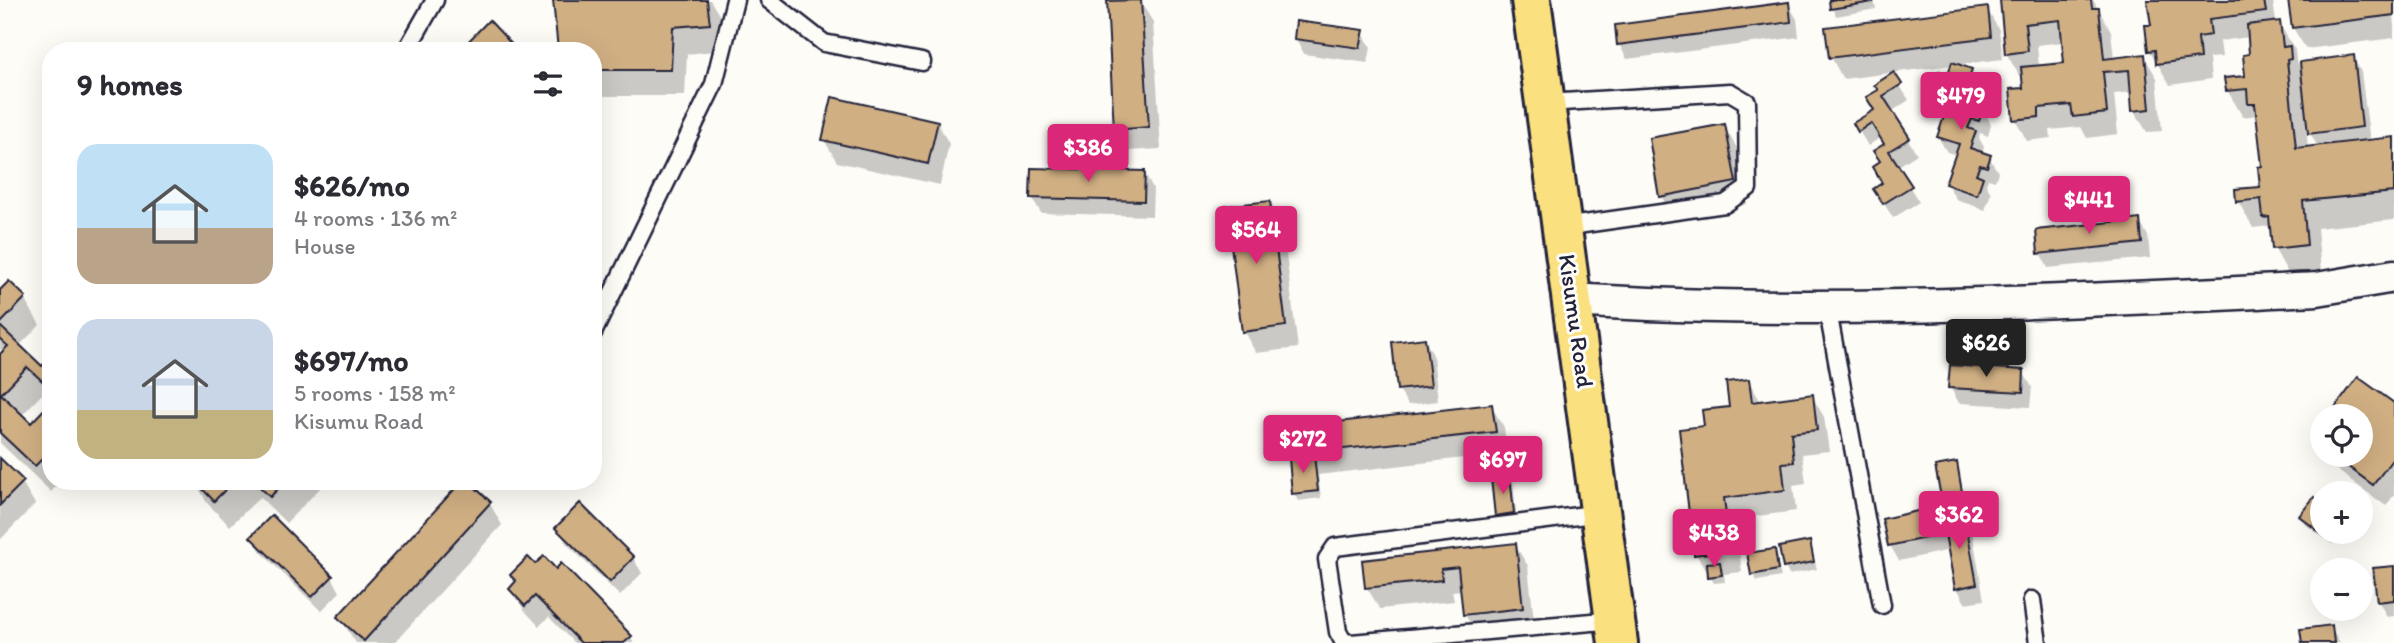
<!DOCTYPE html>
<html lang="en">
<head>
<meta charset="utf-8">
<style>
	body { margin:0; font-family:Itim,sans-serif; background:#f2f2f3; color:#2b2b33; height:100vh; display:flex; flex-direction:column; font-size:26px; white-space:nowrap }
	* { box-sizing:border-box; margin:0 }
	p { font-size:23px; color:#7c7c81 }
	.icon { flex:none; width:38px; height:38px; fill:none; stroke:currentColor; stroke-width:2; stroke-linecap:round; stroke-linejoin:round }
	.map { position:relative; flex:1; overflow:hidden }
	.details { position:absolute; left:42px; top:42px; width:560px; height:448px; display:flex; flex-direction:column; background:#fff; border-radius:28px; box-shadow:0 7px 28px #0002 }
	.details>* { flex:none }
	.buttons { position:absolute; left:2310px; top:404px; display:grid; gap:14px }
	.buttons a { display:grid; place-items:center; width:63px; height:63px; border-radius:50%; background:#fff; box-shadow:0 7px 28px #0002; font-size:35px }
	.price { position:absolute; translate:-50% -60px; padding:0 16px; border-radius:7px; background:#db2777; color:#fff; font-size:23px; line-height:46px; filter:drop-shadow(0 2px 4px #0008) }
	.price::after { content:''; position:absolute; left:50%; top:42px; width:21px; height:16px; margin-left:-10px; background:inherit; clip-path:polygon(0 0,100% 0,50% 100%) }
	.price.current { background:#222; color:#fff }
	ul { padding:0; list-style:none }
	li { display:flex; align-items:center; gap:21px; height:175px; padding:0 35px }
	li span { display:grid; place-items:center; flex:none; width:196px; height:140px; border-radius:21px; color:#555 }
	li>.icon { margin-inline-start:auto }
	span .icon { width:84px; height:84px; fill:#fffc; stroke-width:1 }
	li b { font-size:30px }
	h2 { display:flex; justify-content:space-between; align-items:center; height:84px; padding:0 35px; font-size:30px }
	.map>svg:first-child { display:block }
</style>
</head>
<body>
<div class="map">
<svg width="2394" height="643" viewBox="0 0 2394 643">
	<rect width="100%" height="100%" fill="#fdfcf7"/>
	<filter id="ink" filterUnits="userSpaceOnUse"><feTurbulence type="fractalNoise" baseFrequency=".0143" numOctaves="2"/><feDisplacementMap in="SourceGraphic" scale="14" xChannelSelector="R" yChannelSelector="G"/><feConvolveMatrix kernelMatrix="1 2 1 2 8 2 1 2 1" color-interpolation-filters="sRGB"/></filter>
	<g filter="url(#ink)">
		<g fill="#0003" fill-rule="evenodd">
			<path d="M555,0H710L720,16L724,50L687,54L685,96H596L593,51H560Z"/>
			<path d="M1831,0H1874L1876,9L1836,16Z"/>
			<path d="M2021,0H2093L2111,31L2114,59L2144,56L2157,78L2162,131L2147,132L2134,111L2132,92L2114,94L2118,134L2087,138L2081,127L2050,130L2051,138L2027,141L2015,119L2025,89L2023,74L2019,75L2006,53ZM2064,42L2066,64L2039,67L2037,45Z"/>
			<path d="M2149,0H2273L2276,23H2279L2295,50L2296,60L2303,72L2353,57L2361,72L2370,142L2394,139V220L2317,228L2321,271L2289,275L2274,248L2270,226L2253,228L2238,201L2262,188L2264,168L2257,115L2243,117L2227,90L2247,78L2251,56L2249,37L2220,41L2222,57L2209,58L2211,79L2170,85L2150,51L2153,26ZM2305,119H2308L2310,133L2318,147L2308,148Z"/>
			<path d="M2290,0H2394V38L2306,49L2293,28Z"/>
			<path d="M1140,1L1153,22L1161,149L1128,151L1116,129Z"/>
			<path d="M1788,4L1797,19L1799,37L1627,59L1619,44Z"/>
			<path d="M1987,9L1999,30L2003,59L1955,65L1971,70L1980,85L1977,95L1969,92L1965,102L1983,109L1991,124L1988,136L1980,133L1979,138L1984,147L1982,154L1989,157L1998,172L1995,181L1988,179L1986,185L1991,193L1985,210L1956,199L1947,184L1957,155L1947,152L1938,137L1949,107L1943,105L1934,89L1949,77L1953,65L1843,79L1831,57Z"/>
			<path d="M1362,32L1371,47L1368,63L1304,54L1296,39Z"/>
			<path d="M1893,75L1909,100L1891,112L1917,154L1897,167L1919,202L1893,218L1875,189L1884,183L1882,162L1886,145L1881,137L1868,146L1855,124L1876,111L1880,91Z"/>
			<path d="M937,122L949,144L940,185L837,162L824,140Z"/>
			<path d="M1724,126L1737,148L1747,204L1674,218L1661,196Z"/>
			<path d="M1144,172L1153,188L1152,216L1041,213L1032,198Z"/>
			<path d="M1270,203L1282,224L1298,348L1256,353L1244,332L1228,208Z"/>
			<path d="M2139,221L2148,236L2150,258L2048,268L2040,253Z"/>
			<path d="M0,293L24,298L40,325L19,346L42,368L51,359V399L44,392L21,416L31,425L51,405V481H61L51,492L0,443V357L4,353L0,349Z"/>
			<path d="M1425,340L1433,355L1438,401L1408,405L1399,390L1394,343Z"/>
			<path d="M2023,372L2032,387L2030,407L1959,403L1950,387Z"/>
			<path d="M2359,379L2394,405V495L2386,506L2326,462L2314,441L2322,429V455H2361V416H2331Z"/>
			<path d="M1748,380L1761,402L1812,396L1824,417L1829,451L1802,454L1806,483L1793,485L1796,511L1735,519L1742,572L1724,574L1725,582L1714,583L1696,554L1706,427L1731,408Z"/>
			<path d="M1491,406L1504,427L1507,453L1318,475L1321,498L1298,501L1294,493L1291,455Z"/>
			<path d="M0,460L22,482L35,504L0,540Z"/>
			<path d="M1956,464L1965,500L1947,504L1943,496Z"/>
			<path d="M1509,477L1513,484L1517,520L1501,522L1497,515Z"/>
			<path d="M195,481H327L286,523L260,497L230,526L207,503Z"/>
			<path d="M466,481L490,504L502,525L394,643H356L339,617Z"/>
			<path d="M2314,499L2322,505V532H2341L2332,544L2305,524L2301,516Z"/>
			<path d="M580,506L633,558L642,573L620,596L566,543L558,528Z"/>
			<path d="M1934,509L1945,529L1963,515L1972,530L1984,600L1965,603L1957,588L1950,550L1899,561L1890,545Z"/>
			<path d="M252,537L332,577L340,592L321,611L261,552Z"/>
			<path d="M1809,543L1817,569L1789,575L1785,567Z"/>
			<path d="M1515,545L1528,566L1535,630L1478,636L1465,615L1462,590L1452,591L1454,601L1380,609L1367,588Z"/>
			<path d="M1774,550L1781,577L1757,581L1753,574Z"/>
			<path d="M2394,568V616L2387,617L2379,602Z"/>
			<path d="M512,575L630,637L634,643H574L549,617L539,626L524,610L511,589L517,584Z"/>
			<path d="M2331,627L2340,643H2304Z"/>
		</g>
		<g fill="#d0af83" stroke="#22223b" stroke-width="2">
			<path d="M553,0H707L710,24L673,27L671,70H593V51L558,50Z"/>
			<path d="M1141,0L1149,127L1114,130L1107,1Z"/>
			<path d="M1829,0H1872L1873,2L1830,9Z"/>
			<path d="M2000,0H2091L2092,8H2099L2104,59L2145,54L2150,109L2132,111L2129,70L2103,72L2107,113L2073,117L2071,105L2039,108V117L2013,120L2010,89L2023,88L2021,67L2064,63L2060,20L2025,24L2028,51L2005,54Z"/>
			<path d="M2147,0H2264L2266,12L2209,19L2211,35L2198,37L2200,58L2156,64L2155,50L2148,51L2145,25H2151Z"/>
			<path d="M2288,0H2394V15L2292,28Z"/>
			<path d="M1789,2L1791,22L1617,45L1615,25Z"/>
			<path d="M1988,7L1991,37L1829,58L1825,27Z"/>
			<path d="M489,20L518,51H459Z"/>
			<path d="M1296,21L1364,30L1360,48L1294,39Z"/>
			<path d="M2280,21L2283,47L2290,46L2291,59L2287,60L2296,148L2394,137V192L2303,201L2307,245L2272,249L2269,217L2263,218L2261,199L2236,202L2235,189L2260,187L2258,167L2262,166L2255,104H2248L2247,89L2226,91L2224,78L2245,76L2243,55L2249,54L2247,25Z"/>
			<path d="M2354,55L2362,127L2308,134L2300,62Z"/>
			<path d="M1952,62L1972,69L1968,81L1960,78L1953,96L1984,107L1979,121L1972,119L1968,128L1976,131L1970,148L1991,155L1987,167L1980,165L1976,174L1983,177L1977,195L1945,184L1959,144L1937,137L1951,96L1932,90L1939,71L1948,74Z"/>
			<path d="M1894,72L1902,84L1883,96L1910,138L1889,151L1912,186L1883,204L1873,189L1882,183L1872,167L1880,161L1873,151L1884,144L1871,123L1858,132L1853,123L1874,110L1866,97L1878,90L1874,85Z"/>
			<path d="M832,97L938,121L928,164L822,140Z"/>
			<path d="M1725,124L1736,182L1659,197L1649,138Z"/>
			<path d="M1031,168L1145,171L1144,201L1030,198Z"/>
			<path d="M1270,201L1286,326L1242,332L1226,206Z"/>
			<path d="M2140,219L2142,243L2038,254L2036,230Z"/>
			<path d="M9,281L26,297L0,324V290Z"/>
			<path d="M0,326L42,366L51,357V389L27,367L1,394L31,423L51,402V450L35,466L0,433V354L8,346L0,339Z"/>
			<path d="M1425,338L1431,386L1397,390L1392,342Z"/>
			<path d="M1950,365L2024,370L2023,392L1948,388Z"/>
			<path d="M2358,377L2394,403V457L2373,485L2332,455H2361V416H2329Z"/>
			<path d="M1749,379L1752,402L1813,394L1817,430L1791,433L1794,462L1782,463L1785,490L1724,498L1730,550L1694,555L1679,429L1704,426L1702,410L1729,407L1726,382Z"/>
			<path d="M1492,404L1496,432L1290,455L1287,428Z"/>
			<path d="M2322,426V448L2312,440Z"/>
			<path d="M1314,455L1318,491L1292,494L1289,458Z"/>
			<path d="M0,458L24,481L0,505Z"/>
			<path d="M1957,462L1962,492L1941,497L1935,466Z"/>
			<path d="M1510,475L1514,513L1495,516L1491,478Z"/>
			<path d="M195,481H234L214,501Z"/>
			<path d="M254,481H286L270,497Z"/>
			<path d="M462,481H468L491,502L364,641L337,617Z"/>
			<path d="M2314,497L2322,503V532H2332L2327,538L2299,516Z"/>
			<path d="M580,503L634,557L610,582L555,528Z"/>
			<path d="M1935,507L1940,535L1888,546L1882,519Z"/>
			<path d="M1964,513L1977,584L1955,589L1942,517Z"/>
			<path d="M272,515L333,576L312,597L250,537Z"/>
			<path d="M1810,541L1814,562L1783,568L1779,547Z"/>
			<path d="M1516,543L1523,608L1463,615L1458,567L1441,569L1442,580L1365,588L1362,560Z"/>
			<path d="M1775,549L1778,570L1751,575L1747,553Z"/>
			<path d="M544,556L556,569L561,563L632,636L624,643H581L535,596L525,606L509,589L516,581L510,575L528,557L535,564Z"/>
			<path d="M1720,562L1722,575L1708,577L1707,563Z"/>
			<path d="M2394,566V600L2377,602L2373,568Z"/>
			<path d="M2332,625L2334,643H2302L2300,629Z"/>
		</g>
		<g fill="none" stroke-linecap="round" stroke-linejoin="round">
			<g stroke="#22223b" stroke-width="21">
				<g id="service">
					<path d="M769,0L824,43L922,62"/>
					<path d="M406,51L435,0"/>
					<path d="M1546,103L1730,92L1747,102L1748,188L1725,204L1563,227"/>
					<path d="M1827,306L1882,605"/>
					<path d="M593,333L714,84L735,0"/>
					<path d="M1601,513L1335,547L1327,559L1338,632L1343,641L1351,643L1615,620"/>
					<path d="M2032,600L2038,643"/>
				</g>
			</g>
			<g stroke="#22223b" stroke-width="37">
				<path id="minor" d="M1573,300C1819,316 2071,301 2317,289L2394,276"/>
			</g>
			<g stroke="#22223b" stroke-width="44">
				<path id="trunk" d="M1531,0L1618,643"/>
			</g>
			<use href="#service" stroke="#fdfcf7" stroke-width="16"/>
			<use href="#minor" stroke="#fdfcf7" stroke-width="32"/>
			<use href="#trunk" stroke="#fbe080" stroke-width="38"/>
		</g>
	</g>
	<g text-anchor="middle" stroke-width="6" stroke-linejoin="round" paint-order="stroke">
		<g font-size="24" fill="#22223b" stroke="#fdfcf7">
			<text transform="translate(1576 321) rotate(82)" y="8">Kisumu Road</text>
		</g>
	</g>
</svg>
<div class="buttons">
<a><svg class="icon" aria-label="locate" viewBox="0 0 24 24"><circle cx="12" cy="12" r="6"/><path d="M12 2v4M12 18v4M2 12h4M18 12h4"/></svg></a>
<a>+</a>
<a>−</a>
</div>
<b class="price" style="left:1961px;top:132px">$479</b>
<b class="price" style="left:1088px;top:184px">$386</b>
<b class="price" style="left:2089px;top:236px">$441</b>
<b class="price" style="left:1256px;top:266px">$564</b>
<b class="price current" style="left:1986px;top:379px">$626</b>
<b class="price" style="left:1303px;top:475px">$272</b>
<b class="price" style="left:1503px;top:496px">$697</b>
<b class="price" style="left:1959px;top:551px">$362</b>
<b class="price" style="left:1714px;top:569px">$438</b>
<section class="details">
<h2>9 homes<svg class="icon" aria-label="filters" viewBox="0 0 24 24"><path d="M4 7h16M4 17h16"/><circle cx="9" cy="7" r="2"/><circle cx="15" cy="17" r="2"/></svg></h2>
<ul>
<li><span style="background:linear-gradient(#bfe0f5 60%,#b9a48a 0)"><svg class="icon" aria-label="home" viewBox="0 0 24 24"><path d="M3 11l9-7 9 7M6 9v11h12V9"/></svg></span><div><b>$626/mo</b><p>4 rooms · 136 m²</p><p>House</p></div></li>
<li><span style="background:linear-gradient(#c9d6e8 65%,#c2b280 0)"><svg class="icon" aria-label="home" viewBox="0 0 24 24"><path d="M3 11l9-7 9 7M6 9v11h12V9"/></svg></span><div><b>$697/mo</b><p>5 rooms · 158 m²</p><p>Kisumu Road</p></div></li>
</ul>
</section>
</div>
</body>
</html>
